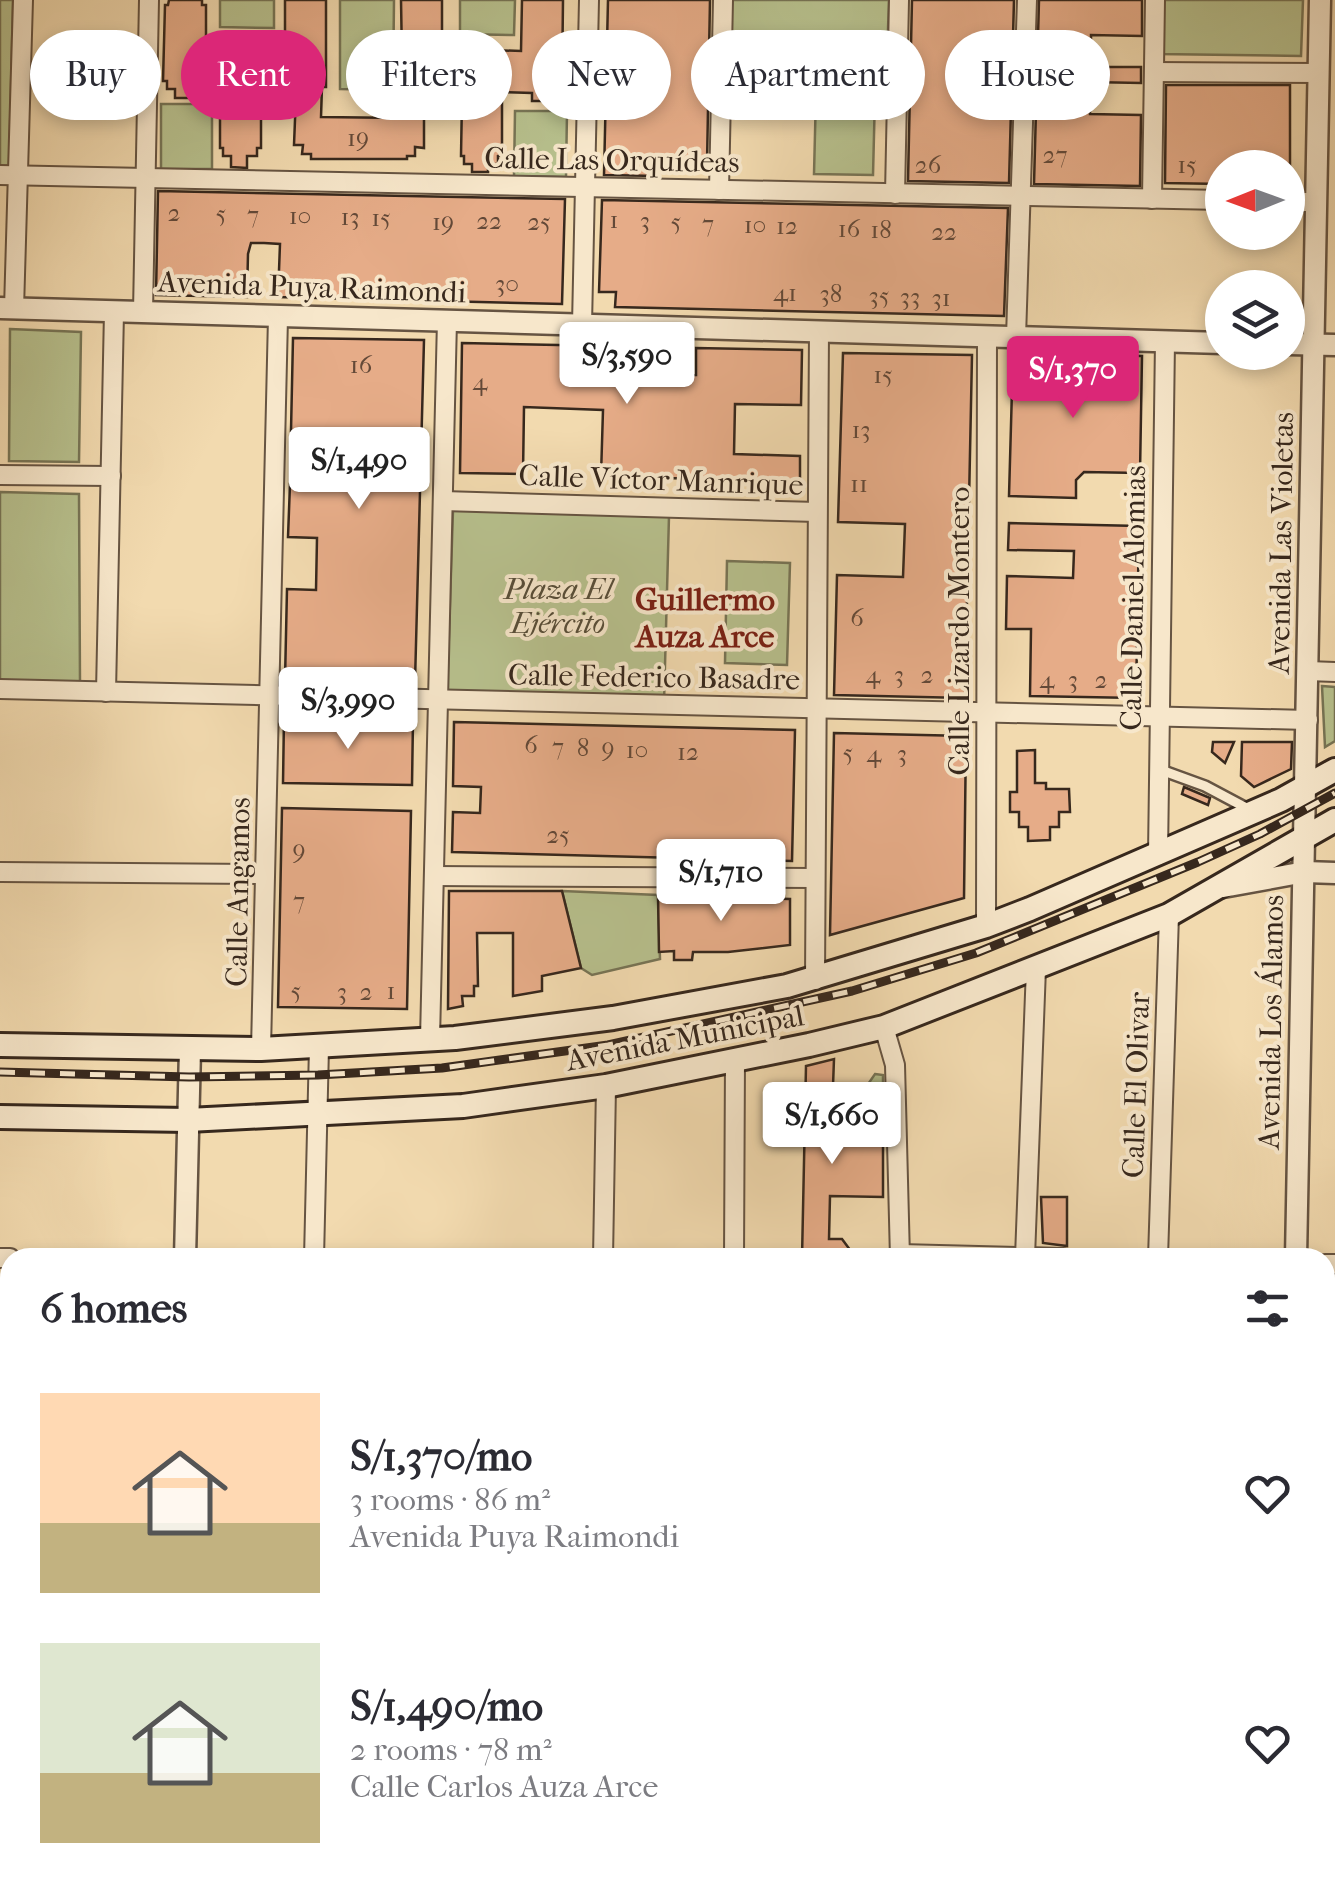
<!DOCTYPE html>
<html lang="en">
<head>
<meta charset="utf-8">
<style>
	body { margin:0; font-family:"IM FELL French Canon",serif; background:#f7f7f7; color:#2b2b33; height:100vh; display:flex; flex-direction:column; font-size:38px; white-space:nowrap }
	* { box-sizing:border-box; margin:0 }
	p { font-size:32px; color:#7c7c81 }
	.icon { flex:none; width:55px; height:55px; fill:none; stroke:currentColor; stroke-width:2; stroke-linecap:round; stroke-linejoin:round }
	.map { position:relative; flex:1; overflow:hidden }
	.sheet { position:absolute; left:0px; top:1248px; width:1335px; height:642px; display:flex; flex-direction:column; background:#fff; border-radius:30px 30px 0 0; box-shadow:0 5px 15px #0003 }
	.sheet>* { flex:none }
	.top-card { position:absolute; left:30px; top:30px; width:1275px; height:90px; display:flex; gap:20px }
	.needle { width:65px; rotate:269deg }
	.fabs { position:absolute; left:1205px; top:150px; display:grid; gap:20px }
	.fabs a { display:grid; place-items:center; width:100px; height:100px; border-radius:50%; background:#fff; box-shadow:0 5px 15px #0003; font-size:50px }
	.price { position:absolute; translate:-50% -85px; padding:0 22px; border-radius:10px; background:#fff; color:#222; font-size:32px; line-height:65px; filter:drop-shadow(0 2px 5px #0008) }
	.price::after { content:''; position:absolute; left:50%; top:60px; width:30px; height:22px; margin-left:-15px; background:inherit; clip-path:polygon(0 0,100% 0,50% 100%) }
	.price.current { background:#db2777; color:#fff }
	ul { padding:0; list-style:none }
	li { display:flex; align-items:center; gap:30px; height:250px; padding:0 40px }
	li span { display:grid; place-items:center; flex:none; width:280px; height:200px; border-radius:0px; color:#555 }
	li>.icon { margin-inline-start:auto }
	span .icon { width:120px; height:120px; fill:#fffc; stroke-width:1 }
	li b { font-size:42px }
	h2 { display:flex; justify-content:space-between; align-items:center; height:120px; padding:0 40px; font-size:42px }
	.pill { padding:0 35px; border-radius:45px; background:#fff; box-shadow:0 5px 15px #0003; font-size:35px; line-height:90px }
	.pill.current { background:#db2777; color:#fff }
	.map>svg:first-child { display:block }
</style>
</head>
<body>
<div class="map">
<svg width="1335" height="1889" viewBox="0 0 1335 1889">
	<rect width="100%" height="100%" fill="#f2daaf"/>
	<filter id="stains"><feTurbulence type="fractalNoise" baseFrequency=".002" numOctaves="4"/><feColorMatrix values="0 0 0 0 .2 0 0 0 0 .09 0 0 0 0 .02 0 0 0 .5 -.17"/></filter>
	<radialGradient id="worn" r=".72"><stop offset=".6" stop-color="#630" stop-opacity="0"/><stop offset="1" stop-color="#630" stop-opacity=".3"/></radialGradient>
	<g fill="#b7c08d" stroke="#777455" stroke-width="2.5">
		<path d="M0,0H13L9,170L0,169Z"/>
		<path d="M220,0H274V28L220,27Z"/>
		<path d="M340,0H394L393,90L340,89Z"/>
		<path d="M460,0H515L514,35L460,34Z"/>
		<path d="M728,0H889L886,88L726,84Z"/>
		<path d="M1159,0H1303L1301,56L1158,54Z"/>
		<path d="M816,93L875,95L873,175L814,174Z"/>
		<rect x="161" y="104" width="51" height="65"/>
		<path d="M515,111H567L566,177L514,176Z"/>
		<path d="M10,329L81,332L79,462L9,461Z"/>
		<path d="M0,492L79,494L80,682L0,680Z"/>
		<path d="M453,510L669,516L664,703L447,696Z"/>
		<path d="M727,561L790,563L787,665L725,663Z"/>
		<path d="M1322,686L1335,687V741L1325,747Z"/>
		<path d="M562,891L658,895L660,959L592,975L581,968Z"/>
		<path d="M875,1074L883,1075V1110H867L866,1087Z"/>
		<rect x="0" y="1677" width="10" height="181"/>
	</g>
	<g fill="#e6ac88" stroke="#37281d" stroke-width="2.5">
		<path d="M169,0H202V5H206V42H234V34H250V42L258,43V51L285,53V0H326V87H322L321,117L403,118L401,0H442V50H475V42H491V50L521,51L522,0H563L562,85H558V93H548V101H532V93L502,92V155L498,156V164H488V172H472V164H464V156H461L462,99H428V107H424V148L415,147V156H407V159H311V154H302L303,145H294L296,95H288V88H261V148H257V156H247V168L231,167V156H223V148H220V90L191,89V98H175V89H167V81H163L165,5H168Z"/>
		<path d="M608,0H710L707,164L658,163L657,176L604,175Z"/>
		<path d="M912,0H1014L1009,183L908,181Z"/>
		<path d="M1039,0H1142V36L1091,35V67H1141V83L1090,82V114L1141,115L1140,186L1034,184Z"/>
		<path d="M1166,85H1290V168H1222V184L1165,183Z"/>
		<path d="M158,191L565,199L562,304L278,297L280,244L264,243H251L248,254L247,297L156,295Z"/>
		<path d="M602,200L1008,208L1004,316L615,307L616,292H599Z"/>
		<path d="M293,338L424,340L415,682L285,680L287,589L316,590L317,538L288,537L290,484L354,485L355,439L346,432L291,431Z"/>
		<path d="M462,343L657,347L656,376L696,375V348L802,350L801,405L735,404L734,454L800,456V482L601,476L603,410L524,407L523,474L460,473Z"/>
		<path d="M843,353L972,355L965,698L834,695L837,575L903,577L905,524L838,522Z"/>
		<path d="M1013,354L1142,356L1140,473L1084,472L1076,480V498L1009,496Z"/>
		<path d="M1009,523L1139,526L1136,698L1030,696L1031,629H1006L1007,576L1073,578L1074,551L1008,550Z"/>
		<path d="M284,718L413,720L412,785L283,783Z"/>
		<path d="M454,722L795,730L792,861L452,852L453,812L480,813L481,787L453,786Z"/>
		<path d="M834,733L966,736L964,898L830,935Z"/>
		<path d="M1213,742H1234L1225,763L1212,752Z"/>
		<path d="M1242,742H1292L1291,769L1254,787L1241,776Z"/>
		<path d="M1035,750V783H1046V789H1069L1070,812H1059V827H1050V840L1028,841V827H1019V812H1010V792H1017V751Z"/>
		<path d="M1184,787L1210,798L1208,805L1182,794Z"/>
		<path d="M282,808L411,811L407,1009L278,1007Z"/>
		<path d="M449,891H562L581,968L542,976V991L513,996V933H477L478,986H474V996H462L463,1006L448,1009Z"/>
		<path d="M658,895L790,899V945L728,952H693L692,960H674V951L659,952Z"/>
		<path d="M834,1059L831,1140H883V1197L830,1196L829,1239H842L856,1258H802L806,1066Z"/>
		<path d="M1041,1197H1067V1246L1043,1243Z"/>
	</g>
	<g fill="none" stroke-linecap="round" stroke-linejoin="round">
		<g stroke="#665442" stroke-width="14">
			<path id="service" d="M1161,770L1205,786L1252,811"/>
		</g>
		<g stroke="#665442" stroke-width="22">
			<g id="minor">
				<path d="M1154,72L1318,73"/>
				<path d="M0,175L1222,200"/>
				<path d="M719,190L723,0"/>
				<path d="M895,194L899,0"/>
				<path d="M1152,199L1155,0"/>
				<path d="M1288,202H1316"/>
				<path d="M14,309L23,0"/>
				<path d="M143,312L149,0"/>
				<path d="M582,325L589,0"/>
				<path d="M1016,337L1027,0"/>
				<path d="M0,475L111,476"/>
				<path d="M443,501L817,512"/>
				<path d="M1308,671L1335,672"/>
				<path d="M0,689L1308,720"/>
				<path d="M106,692L114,312"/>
				<path d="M1158,855L1165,341"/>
				<path d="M0,872L265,874"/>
				<path d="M434,876L815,878"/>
				<path d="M986,926L987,336"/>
				<path d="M815,980L819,331"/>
				<path d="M884,1027L895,1065L900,1258"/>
				<path d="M430,1039L447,320"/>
				<path d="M261,1049L278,317"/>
				<path d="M900,1254L1063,1258"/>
				<path d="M1025,1257L1036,968"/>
				<path d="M0,1258H10"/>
				<path d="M314,1258L319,1047"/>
				<path d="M603,1258L606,1086"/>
				<path d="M734,1258L735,1059"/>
				<path d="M1158,1258L1169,915"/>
				<path d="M1325,1264H1335"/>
				<path d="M0,1396H10"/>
				<path d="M1325,1402H1335"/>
				<path d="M0,1528H10"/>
				<path d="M1325,1825L1335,1826"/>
				<path d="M0,1867H10"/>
				<path d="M296,1889V1880"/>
				<path d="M461,1889V1880"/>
				<path d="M720,1889L721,1880"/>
				<path d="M1012,1889V1880"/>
				<path d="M1140,1889L1141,1880"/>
			</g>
		</g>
		<g stroke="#665442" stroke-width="25">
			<g id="tertiary">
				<path d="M0,308L1222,343"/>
				<path d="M1288,344L1335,345"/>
				<path d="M1223,887L1305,872L1335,873"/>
				<path d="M185,1258L190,1049"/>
				<path d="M1296,1258L1320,0"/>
				<path d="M0,1663H10"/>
				<path d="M1325,1693H1335"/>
				<path d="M170,1889V1880"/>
				<path d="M1282,1889V1880"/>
			</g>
		</g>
		<g stroke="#37281d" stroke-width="28">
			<g id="secondary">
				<path d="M0,1045L261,1049L455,1038L613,1018L787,986L986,926L1030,909L1281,800L1335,770"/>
				<path d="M0,1117L188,1120L463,1106L606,1086L809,1045L884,1027L1169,915L1335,820"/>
			</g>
		</g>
		<use href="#service" stroke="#f7e7cb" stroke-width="9"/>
		<use href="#minor" stroke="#f7e7cb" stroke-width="18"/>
		<use href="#tertiary" stroke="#f7e7cb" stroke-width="20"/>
		<use href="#secondary" stroke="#f7e7cb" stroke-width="22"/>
		<g stroke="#37281d" stroke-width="9">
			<path id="rail" d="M0,1072L189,1077L318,1075L442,1068L608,1045L852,991L976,953L1198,862L1260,834L1335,793"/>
		</g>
		<use href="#rail" stroke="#f7e7cb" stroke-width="5" stroke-dasharray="15" stroke-linecap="butt"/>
	</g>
	<g text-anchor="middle" stroke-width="8" stroke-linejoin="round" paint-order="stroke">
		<g font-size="25" fill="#634938">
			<text x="358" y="146">19</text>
			<text x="1055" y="163">27</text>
			<text x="928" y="173">26</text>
			<text x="1187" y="173">15</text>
			<text x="174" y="221">2</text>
			<text x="221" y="222">5</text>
			<text x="253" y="223">7</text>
			<text x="300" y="224">10</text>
			<text x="350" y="225">13</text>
			<text x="381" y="226">15</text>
			<text x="614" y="228">1</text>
			<text x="489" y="229">22</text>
			<text x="645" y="229">3</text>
			<text x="443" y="230">19</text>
			<text x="539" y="230">25</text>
			<text x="676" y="230">5</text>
			<text x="708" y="232">7</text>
			<text x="755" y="233">10</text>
			<text x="787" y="234">12</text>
			<text x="849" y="237">16</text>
			<text x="881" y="238">18</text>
			<text x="944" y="240">22</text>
			<text x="507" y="292">30</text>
			<text x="785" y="301">41</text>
			<text x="831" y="302">38</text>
			<text x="879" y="304">35</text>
			<text x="910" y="305">33</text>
			<text x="941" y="306">31</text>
			<text x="361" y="373">16</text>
			<text x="883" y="383">15</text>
			<text x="480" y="390">4</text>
			<text x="861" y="438">13</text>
			<text x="859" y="492">11</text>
			<text x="857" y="626">6</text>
			<text x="873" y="683">4</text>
			<text x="899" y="683">3</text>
			<text x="927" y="683">2</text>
			<text x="1047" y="688">4</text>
			<text x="1073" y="688">3</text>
			<text x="1101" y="688">2</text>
			<text x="531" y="753">6</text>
			<text x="558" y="755">7</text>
			<text x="583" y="756">8</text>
			<text x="608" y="756">9</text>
			<text x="637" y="758">10</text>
			<text x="688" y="760">12</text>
			<text x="848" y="761">5</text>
			<text x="874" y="762">4</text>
			<text x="902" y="762">3</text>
			<text x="558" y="843">25</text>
			<text x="299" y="858">9</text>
			<text x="299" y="909">7</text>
			<text x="296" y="999">5</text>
			<text x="391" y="999">1</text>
			<text x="342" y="1000">3</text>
			<text x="366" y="1000">2</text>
		</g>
		<g font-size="30" fill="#37281d" stroke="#f7e7cb">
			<text transform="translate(612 160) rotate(1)" y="10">Calle Las Orquídeas</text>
			<text transform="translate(312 287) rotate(2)" y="10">Avenida Puya Raimondi</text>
			<text transform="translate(661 480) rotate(2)" y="10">Calle Víctor Manrique</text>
			<text transform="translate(1281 543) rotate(-89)" y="10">Avenida Las Violetas</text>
			<text transform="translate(1133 598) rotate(-89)" y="10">Calle Daniel Alomias</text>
			<text transform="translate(959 631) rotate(-90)" y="10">Calle Lizardo Montero</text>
			<text transform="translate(654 677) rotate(1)" y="10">Calle Federico Basadre</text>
			<text transform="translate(238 892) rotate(-89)" y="10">Calle Angamos</text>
			<text transform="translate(1271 1022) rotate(-89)" y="10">Avenida Los Álamos</text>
			<text transform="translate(685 1038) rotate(-11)" y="10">Avenida Municipal</text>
			<text transform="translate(1136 1085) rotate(-88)" y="10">Calle El Olivar</text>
		</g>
		<g font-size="30" font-style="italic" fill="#574e39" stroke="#f7e7cb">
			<text x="558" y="599">Plaza El<tspan x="558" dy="34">Ejército</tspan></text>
		</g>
		<g font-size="32" font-weight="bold" fill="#7a1f14" stroke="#f7e7cb">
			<text x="705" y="610">Guillermo<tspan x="705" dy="37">Auza Arce</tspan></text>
		</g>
	</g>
	<rect width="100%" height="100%" filter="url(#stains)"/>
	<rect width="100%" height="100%" fill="url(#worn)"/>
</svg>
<div class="fabs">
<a><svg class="needle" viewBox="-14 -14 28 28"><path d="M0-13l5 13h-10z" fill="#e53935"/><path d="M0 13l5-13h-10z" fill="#7c7c81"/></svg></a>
<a><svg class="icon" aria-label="layers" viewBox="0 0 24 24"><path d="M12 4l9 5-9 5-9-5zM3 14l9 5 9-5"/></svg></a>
</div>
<b class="price" style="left:627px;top:407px">S/3,590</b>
<b class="price current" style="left:1073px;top:421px">S/1,370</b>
<b class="price" style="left:359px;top:512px">S/1,490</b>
<b class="price" style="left:348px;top:752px">S/3,990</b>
<b class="price" style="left:721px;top:924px">S/1,710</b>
<b class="price" style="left:832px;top:1167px">S/1,660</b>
<div class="top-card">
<a class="pill">Buy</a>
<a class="pill current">Rent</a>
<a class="pill">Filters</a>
<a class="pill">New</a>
<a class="pill">Apartment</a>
<a class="pill">House</a>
</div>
<section class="sheet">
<h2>6 homes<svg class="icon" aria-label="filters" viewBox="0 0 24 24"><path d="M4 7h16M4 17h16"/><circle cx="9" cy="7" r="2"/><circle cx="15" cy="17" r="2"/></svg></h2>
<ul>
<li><span style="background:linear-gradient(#ffd9b3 65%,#c2b280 0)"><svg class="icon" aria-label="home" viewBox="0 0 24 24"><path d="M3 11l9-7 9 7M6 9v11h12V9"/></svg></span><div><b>S/1,370/mo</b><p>3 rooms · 86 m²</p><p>Avenida Puya Raimondi</p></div><svg class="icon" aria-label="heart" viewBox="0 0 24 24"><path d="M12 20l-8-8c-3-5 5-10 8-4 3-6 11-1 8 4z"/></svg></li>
<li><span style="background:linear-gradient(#dfe7d0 65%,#c2b280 0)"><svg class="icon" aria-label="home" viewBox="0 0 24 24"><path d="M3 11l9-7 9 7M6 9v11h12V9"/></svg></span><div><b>S/1,490/mo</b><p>2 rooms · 78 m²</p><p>Calle Carlos Auza Arce</p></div><svg class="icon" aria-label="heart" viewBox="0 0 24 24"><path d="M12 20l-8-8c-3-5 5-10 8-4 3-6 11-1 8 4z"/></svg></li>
</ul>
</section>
</div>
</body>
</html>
